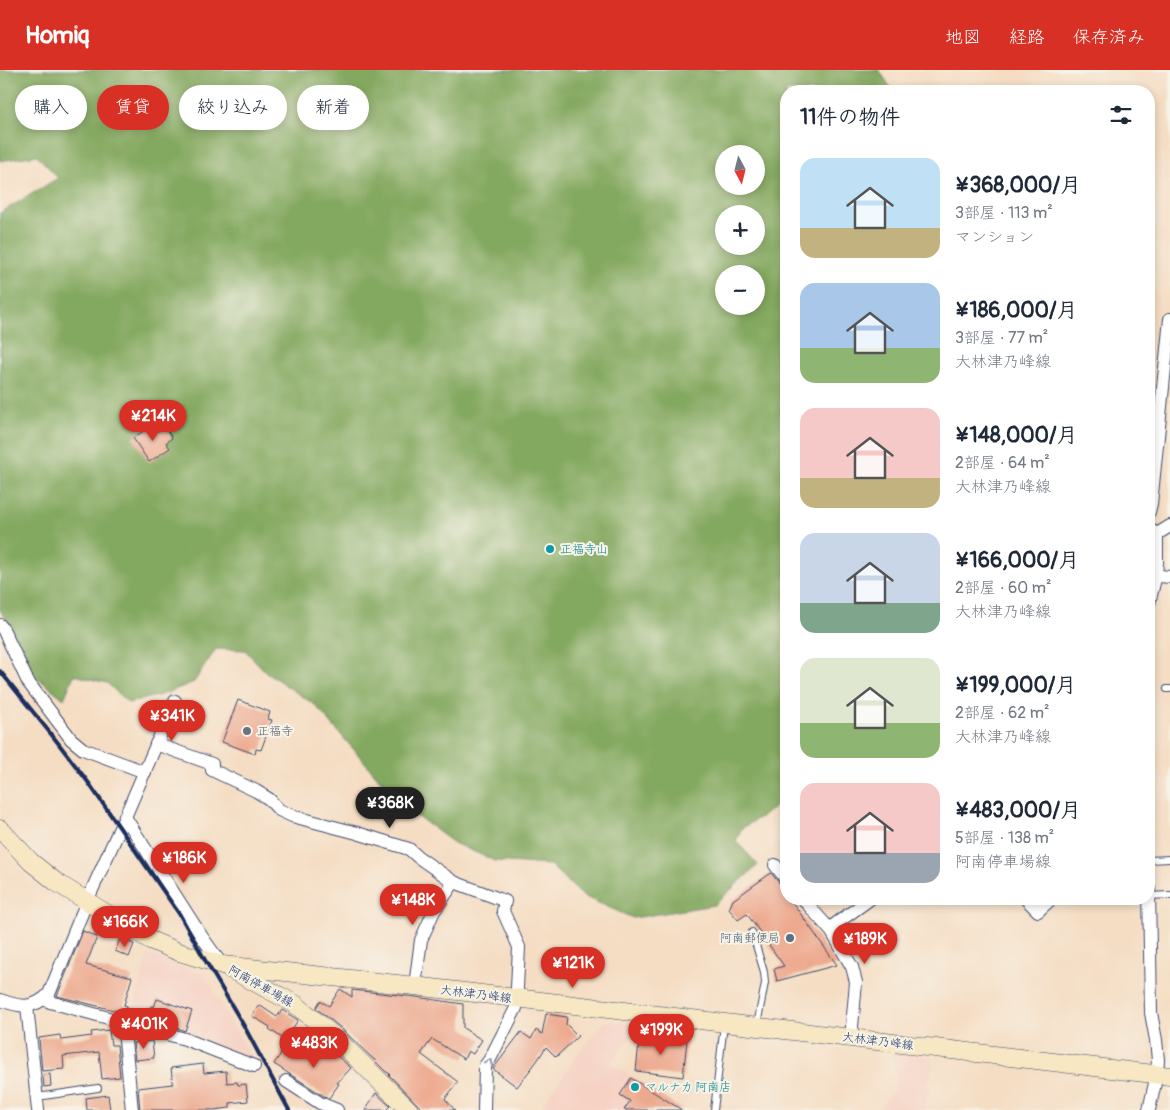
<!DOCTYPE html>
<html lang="ja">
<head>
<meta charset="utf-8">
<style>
	body { margin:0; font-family:Pangolin,"Klee One",sans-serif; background:#f2f2f3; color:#1f2937; height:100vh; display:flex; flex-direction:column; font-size:19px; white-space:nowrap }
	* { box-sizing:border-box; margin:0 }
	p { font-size:16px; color:#747a83 }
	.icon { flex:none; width:28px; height:28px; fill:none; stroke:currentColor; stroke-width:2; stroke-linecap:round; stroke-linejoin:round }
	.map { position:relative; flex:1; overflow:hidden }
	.details { position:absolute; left:780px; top:15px; width:375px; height:820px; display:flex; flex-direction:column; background:#fff; border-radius:20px; box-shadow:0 2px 8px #0003 }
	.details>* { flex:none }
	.guide { position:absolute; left:15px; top:15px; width:475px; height:45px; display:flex; gap:10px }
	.needle { width:32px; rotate:173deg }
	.controls { position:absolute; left:715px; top:75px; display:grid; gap:10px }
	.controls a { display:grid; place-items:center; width:50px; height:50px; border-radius:50%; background:#fff; box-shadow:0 2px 8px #0003; font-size:25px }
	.price { position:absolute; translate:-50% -42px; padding:0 11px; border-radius:18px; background:#d93025; color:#fff; font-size:16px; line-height:32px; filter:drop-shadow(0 1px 2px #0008) }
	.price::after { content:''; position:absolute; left:50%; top:30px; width:15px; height:11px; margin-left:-8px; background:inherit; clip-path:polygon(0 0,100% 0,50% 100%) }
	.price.current { background:#222; color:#fff }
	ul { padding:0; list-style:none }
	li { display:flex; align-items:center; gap:15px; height:125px; padding:0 20px }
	li span { display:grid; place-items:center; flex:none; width:140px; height:100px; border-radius:15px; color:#555 }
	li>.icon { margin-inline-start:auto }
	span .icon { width:60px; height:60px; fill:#fffc; stroke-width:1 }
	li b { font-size:21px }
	h2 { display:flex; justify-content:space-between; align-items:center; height:60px; padding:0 20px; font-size:21px }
	.tag { padding:0 18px; border-radius:22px; background:#fff; box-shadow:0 2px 8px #0003; font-size:18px; line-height:45px }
	.tag.current { background:#d93025; color:#fff }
	header { display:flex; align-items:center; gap:30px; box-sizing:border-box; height:70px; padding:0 25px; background:#d93025; color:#fff }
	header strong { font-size:24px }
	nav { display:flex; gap:28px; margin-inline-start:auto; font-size:18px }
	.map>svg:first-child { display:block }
</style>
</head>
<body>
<header>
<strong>Homiq</strong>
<nav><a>地図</a><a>経路</a><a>保存済み</a></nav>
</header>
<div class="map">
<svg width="1170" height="1040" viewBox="0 0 1170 1040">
	<rect width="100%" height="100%" fill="#f7f3e8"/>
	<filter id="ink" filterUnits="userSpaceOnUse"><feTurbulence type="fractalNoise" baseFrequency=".02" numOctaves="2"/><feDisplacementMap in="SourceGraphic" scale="10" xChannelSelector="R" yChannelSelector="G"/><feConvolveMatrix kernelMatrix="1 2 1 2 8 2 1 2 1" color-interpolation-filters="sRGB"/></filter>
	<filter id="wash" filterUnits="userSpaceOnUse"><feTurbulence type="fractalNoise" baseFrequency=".0096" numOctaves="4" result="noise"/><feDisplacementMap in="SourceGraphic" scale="20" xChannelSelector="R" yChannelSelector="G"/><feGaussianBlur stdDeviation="1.12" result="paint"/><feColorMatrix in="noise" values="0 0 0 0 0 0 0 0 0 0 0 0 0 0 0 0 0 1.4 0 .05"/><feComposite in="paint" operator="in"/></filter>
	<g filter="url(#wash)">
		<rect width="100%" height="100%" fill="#f5ddc3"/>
		<g fill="#f6d2c4">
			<path d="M148,884L174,894L204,904L252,989L131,948Z"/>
			<path d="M606,951L641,954L611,993L686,1040H552L543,1034L578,983Z"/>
			<path d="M892,982L933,987L925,1040H878L893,1021L895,1013V999Z"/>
		</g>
		<path fill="#83a85e" stroke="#4f6c5e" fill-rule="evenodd" d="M0,0H879L893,21H786V723L773,739L741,759L736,771L758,795L714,835L633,848L583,826L550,795L495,791L454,773L402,735L315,635L266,602L245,580L216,579L194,612L161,625L128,633L107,613L74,605L64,629L33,604L8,553L0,540V278L1,274L0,271V143L58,108L37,85L0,91ZM724,84H756V116H724ZM724,144H756V176H724ZM724,204H756V236H724Z"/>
		<g id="blocks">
			<g fill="#eda98e">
				<path d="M154,354L158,361L165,357L172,368L166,373L170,378L149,392L133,368Z"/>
				<path d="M238,630L270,642L268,649L272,650L261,680L256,679L255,684L222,672Z"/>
				<path d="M771,803L780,814L783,817L786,823V829H790L837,895L777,911L774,899L784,896L747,844L738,850L729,839L733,830Z"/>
				<path d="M83,861L97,867L86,895L132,907L124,935L127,936L126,943L57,926Z"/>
				<path d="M120,869L134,874L129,887L115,881Z"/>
				<path d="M340,919L352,927V920L416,927L463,934V958L482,970L473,984L468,981L464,989L432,969L421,984L458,1012L445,1029L455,1040H423L389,1005L390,1004L385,1001L375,991V990L371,987L341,958L316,938L320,931L329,936Z"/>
				<path d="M157,929L192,941L185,961L147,947L151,936L154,937Z"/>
				<path d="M259,935L277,947L282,940L298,950L285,970L269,959L270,957L252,946Z"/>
				<path d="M546,944L567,947L566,954L578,966L556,987L546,977L537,991L517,1017L493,999L521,962L531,969L536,960L542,964Z"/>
				<path d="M109,960L111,975H117L120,1007L102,1009L99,982L63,986L64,999L42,1001L39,968L60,965L61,970L92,966L91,962Z"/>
				<path d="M640,964L687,970L683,1007L636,1001Z"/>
				<path d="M152,971L154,988L135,990L133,973Z"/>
				<path d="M288,973L311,989L325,975L351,998L337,1013L339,1014L329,1028L324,1026L274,994Z"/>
				<path d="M203,994L204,1003L226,1001L227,1013L237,1012L238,1015L246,1014L248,1031L230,1033V1038L214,1040H140L138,1018L173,1014L171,998Z"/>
				<path d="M50,1004L51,1016L44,1017L43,1005Z"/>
				<path d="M631,1008L682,1040H624L630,1031L620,1025Z"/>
				<path d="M376,1023L390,1036L386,1040H365Z"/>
				<path d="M108,1025L110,1040H87L86,1028Z"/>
			</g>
		</g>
	</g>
	<g filter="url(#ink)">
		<use href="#blocks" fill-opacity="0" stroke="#3c496d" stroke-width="1"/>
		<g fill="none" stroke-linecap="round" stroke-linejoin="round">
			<g stroke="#3c496d" stroke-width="8">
				<g id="lane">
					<path d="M1167,619H1170"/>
					<path d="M1149,790L1170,789"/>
					<path d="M1149,826L1170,825"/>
					<path d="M752,862L764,902L765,913L757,955"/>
					<path d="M37,1027L98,1018"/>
					<path d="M714,1040L724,954"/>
				</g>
			</g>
			<g stroke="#3c496d" stroke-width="14">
				<g id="street">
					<path d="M1149,442L1151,434L1170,249"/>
					<path d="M1149,459L1157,464L1170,456"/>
					<path d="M1149,505L1170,507"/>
					<path d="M1149,533L1156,505L1157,493V464"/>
					<path d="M0,555L4,561L28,612L71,669L83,679L145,702"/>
					<path d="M156,674L212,694V700L256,721L269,729L279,740L292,746L357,763L409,779L418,787L454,812L505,831L503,841L519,877L516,938L490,989L485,996L484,1040"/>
					<path d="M125,747L202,867L222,895"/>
					<path d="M775,795L786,809"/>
					<path d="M1149,818L1151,943L1156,970L1158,990L1157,1004L1149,1040"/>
					<path d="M803,829L832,862"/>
					<path d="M1026,829L1038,841L1051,829"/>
					<path d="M415,916L421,870L434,841L454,812"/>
					<path d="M44,929L50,932L185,969L254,996"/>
					<path d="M0,930C20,937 33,940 49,924L87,831L125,747L175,631"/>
					<path d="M27,936L38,1040"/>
					<path d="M123,951L132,1040"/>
					<path d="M851,968L856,912L852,897L832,862L834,855L870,829"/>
					<path d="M286,1011L320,1033L337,1040"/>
				</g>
			</g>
			<g stroke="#3c496d" stroke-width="19">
				<g id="secondary">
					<path d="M0,759L31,792L56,812L109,845L150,870L179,882L222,895L415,916L1170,1006"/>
					<path d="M230,899L295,934L334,966L409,1040"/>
				</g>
			</g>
			<use href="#lane" stroke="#fff" stroke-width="6"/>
			<use href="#street" stroke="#fff" stroke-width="12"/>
			<use href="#secondary" stroke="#f7e8c3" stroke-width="18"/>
			<path stroke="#1b2f5e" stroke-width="4" d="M0,601L55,669L88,712L180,845L205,890L244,956L289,1040"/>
		</g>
		<defs><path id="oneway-chevron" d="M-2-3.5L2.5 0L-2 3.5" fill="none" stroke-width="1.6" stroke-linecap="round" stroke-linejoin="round" transform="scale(1.25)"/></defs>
		<use stroke="#8d97ae" href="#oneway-chevron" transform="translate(489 992) rotate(-65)"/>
	</g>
	<g fill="#0f9aa8" stroke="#f7f3e8" stroke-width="2">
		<circle cx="550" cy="479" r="5"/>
		<circle cx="635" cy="1017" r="5"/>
	</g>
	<circle fill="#6b7280" stroke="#f7f3e8" stroke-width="2" cx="247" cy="661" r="5"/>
	<circle fill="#5c6f8a" stroke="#f7f3e8" stroke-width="2" cx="790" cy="868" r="5"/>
	<g text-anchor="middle" stroke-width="4" stroke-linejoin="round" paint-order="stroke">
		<g font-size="12" fill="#0d838f" stroke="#f7f3e8" text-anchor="start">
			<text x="560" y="483">正福寺山</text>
			<text x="645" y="1021">マルナカ 阿南店</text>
		</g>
		<g font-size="12" fill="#5b616d" stroke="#f7f3e8" text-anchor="start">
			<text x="257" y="665">正福寺</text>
		</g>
		<g font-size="12" fill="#4e5e75" stroke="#f7f3e8" text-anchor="end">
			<text x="780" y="872">阿南郵便局</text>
		</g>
		<g font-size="12" fill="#1b2f5e" stroke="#f7f3e8">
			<text transform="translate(261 916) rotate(29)" y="4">阿南停車場線</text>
			<text transform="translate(476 924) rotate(7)" y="4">大林津乃峰線</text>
			<text transform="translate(878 971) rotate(7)" y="4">大林津乃峰線</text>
		</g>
	</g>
</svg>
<div class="controls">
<a><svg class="needle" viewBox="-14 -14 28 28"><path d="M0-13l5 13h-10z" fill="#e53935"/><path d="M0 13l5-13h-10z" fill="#747a83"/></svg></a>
<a>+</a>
<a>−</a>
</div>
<b class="price" style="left:153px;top:372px">¥214K</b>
<b class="price" style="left:172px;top:672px">¥341K</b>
<b class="price current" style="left:390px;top:759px">¥368K</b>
<b class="price" style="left:184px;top:814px">¥186K</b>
<b class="price" style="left:413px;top:856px">¥148K</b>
<b class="price" style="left:125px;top:878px">¥166K</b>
<b class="price" style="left:865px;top:895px">¥189K</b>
<b class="price" style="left:573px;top:919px">¥121K</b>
<b class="price" style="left:144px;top:980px">¥401K</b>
<b class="price" style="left:661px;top:986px">¥199K</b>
<b class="price" style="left:314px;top:999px">¥483K</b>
<div class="guide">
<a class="tag">購入</a>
<a class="tag current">賃貸</a>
<a class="tag">絞り込み</a>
<a class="tag">新着</a>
</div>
<section class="details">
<h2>11件の物件<svg class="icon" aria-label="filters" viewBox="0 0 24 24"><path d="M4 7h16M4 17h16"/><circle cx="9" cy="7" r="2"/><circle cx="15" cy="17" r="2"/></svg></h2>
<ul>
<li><span style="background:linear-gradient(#bfe0f5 70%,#c2b280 0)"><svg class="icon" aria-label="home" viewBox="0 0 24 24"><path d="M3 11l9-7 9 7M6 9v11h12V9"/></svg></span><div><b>¥368,000/月</b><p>3部屋 · 113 m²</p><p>マンション</p></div></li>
<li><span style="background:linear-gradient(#a9c7e8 65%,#8fb573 0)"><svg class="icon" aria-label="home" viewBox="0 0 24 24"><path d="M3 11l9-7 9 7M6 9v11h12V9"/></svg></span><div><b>¥186,000/月</b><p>3部屋 · 77 m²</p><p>大林津乃峰線</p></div></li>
<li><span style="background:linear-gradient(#f6c9c9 70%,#c2b280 0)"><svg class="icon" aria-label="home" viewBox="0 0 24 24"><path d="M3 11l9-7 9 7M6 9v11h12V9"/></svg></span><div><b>¥148,000/月</b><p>2部屋 · 64 m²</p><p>大林津乃峰線</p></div></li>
<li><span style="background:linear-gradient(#c9d6e8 70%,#7fa58c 0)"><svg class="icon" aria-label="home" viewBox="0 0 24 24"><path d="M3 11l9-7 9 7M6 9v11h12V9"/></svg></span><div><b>¥166,000/月</b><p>2部屋 · 60 m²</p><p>大林津乃峰線</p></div></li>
<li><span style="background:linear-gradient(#dfe7d0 65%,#8fb573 0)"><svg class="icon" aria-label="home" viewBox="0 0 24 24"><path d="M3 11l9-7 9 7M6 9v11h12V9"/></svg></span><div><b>¥199,000/月</b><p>2部屋 · 62 m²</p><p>大林津乃峰線</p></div></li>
<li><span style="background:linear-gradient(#f6c9c9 70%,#9aa5b1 0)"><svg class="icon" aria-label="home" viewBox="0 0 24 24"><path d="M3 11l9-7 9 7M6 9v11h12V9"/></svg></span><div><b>¥483,000/月</b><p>5部屋 · 138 m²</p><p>阿南停車場線</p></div></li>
</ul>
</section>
</div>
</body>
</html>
